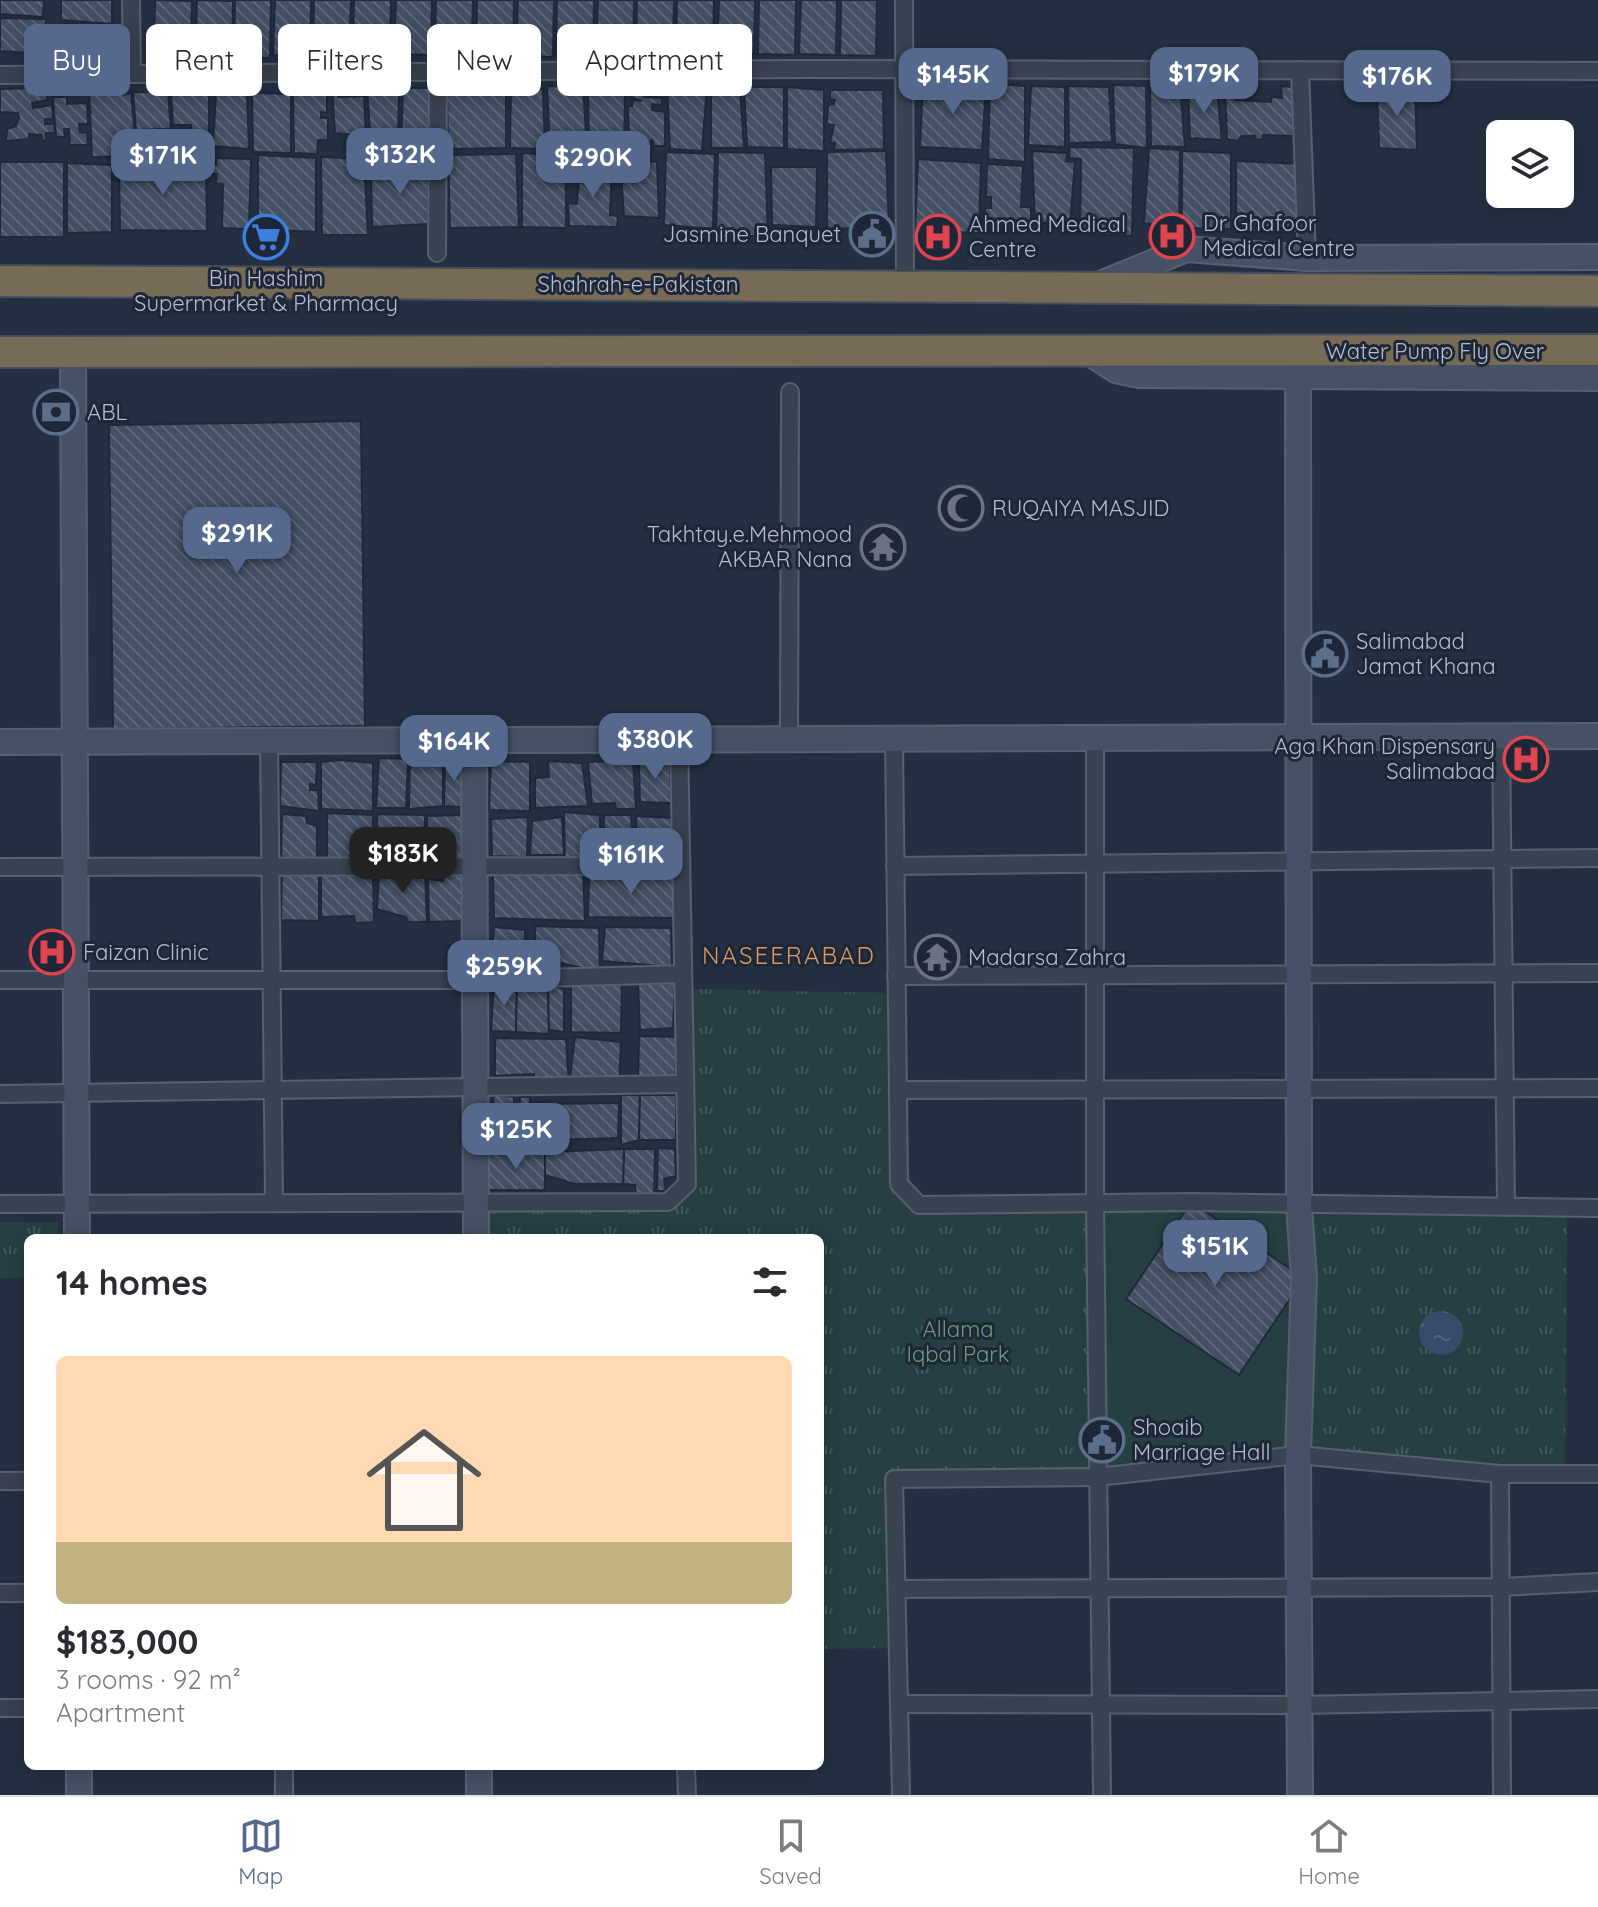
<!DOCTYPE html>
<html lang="en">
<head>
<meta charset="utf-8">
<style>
	body { margin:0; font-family:Quicksand,sans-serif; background:#f7f7f7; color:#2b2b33; height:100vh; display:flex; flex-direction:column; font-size:30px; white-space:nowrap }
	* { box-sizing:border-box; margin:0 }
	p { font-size:26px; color:#7c7c81 }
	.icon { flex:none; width:44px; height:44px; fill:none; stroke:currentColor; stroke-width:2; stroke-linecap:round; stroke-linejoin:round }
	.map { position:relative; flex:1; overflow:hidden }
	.panel { position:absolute; left:24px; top:1234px; width:800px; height:536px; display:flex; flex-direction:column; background:#fff; border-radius:12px; box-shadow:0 4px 20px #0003 }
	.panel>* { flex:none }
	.top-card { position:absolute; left:24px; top:24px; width:800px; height:72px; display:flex; gap:16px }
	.fabs { position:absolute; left:1486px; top:120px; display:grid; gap:16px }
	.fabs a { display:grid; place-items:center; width:88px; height:88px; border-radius:12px; background:#fff; box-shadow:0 4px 20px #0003; font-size:40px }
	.price { position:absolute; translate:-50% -68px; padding:0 18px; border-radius:16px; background:#55698e; color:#fff; font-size:26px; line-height:52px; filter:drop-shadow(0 2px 4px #0008) }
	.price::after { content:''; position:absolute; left:50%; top:48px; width:24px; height:18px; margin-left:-12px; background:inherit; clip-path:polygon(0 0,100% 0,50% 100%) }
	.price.selected { background:#222; color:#fff }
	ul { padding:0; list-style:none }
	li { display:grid; align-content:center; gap:16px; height:424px; padding:0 32px }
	li span { display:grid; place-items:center; height:248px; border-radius:12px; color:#555 }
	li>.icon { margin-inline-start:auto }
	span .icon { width:144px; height:144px; fill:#fffc; stroke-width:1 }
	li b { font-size:34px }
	h2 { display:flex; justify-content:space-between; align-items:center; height:96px; padding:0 32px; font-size:34px }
	.tag { padding:0 28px; border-radius:12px; background:#fff; box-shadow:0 4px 20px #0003; font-size:28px; line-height:72px }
	.tag.selected { background:#55698e; color:#fff }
	.dock { display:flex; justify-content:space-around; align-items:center; height:112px; border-top:2px solid #e1e1e2; background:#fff; font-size:22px; color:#7c7c81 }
	.dock a { display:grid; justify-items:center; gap:4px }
	.dock .selected { color:#55698e }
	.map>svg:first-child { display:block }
</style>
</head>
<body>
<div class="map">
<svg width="1598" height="1795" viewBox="0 0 1598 1795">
	<defs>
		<pattern id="park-tufts" width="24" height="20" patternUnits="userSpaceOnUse" patternTransform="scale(2)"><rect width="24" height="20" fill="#263f43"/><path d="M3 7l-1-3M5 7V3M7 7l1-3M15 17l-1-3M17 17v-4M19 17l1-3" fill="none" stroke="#43595d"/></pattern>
		<pattern id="water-ripples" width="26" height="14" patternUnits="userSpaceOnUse" patternTransform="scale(2)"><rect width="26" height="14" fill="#374b6a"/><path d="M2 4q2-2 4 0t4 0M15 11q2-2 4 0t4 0" fill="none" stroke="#52637e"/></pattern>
		<pattern id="building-back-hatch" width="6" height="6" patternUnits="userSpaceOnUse" patternTransform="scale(2)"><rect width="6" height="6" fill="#435064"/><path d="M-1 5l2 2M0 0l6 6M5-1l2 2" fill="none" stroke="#5c6779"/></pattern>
	</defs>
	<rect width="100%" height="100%" fill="#243042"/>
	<path fill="#263f43" d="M1095,1205L1299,1206L1298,1455L1097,1477Z"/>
	<g fill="url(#park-tufts)">
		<path d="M683,989L896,993L899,1184L919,1205H1095L1097,1477L894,1479L898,1648L820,1649V1238H477L476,1201L667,1202L681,1192Z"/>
		<path d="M1299,1206L1567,1208L1565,1474L1298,1455Z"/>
		<path d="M0,1222H59L57,1238H28V1278H0Z"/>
	</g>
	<circle fill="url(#water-ripples)" cx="1441" cy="1333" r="22"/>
	<g fill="url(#building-back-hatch)" stroke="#1f2938" stroke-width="2">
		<path d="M0,0H44L43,17L0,14Z"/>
		<path d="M61,0H112V24L61,20Z"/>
		<path d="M155,0L192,1L191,59L154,58Z"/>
		<path d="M197,0L233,1L232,59L195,58Z"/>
		<path d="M235,0H271L270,58L234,57Z"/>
		<path d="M275,0H311L310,56L273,55Z"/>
		<path d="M314,0H351L349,55L313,54Z"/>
		<path d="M354,0H391L390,55L353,54Z"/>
		<path d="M396,0H432L431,55L394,54Z"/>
		<path d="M436,0H473L471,56L435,55Z"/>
		<path d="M477,0H514L513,56L476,54Z"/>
		<path d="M518,0H554L553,57L516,56Z"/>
		<path d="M557,0H594L593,55L556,54Z"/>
		<path d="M598,0H634L633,56L596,55Z"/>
		<path d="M637,0H674L673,55L636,54Z"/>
		<path d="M677,0H714L713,55L676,54Z"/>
		<path d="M719,0H755L754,54L717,53Z"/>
		<path d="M759,0H796L795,55L758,54Z"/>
		<path d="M801,0H837L836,55L799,54Z"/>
		<path d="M841,0H877L876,56L840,55Z"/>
		<path d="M0,18L46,19L45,54L0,51Z"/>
		<path d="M63,24L114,26L113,61L63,58Z"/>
		<path d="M667,83L707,86L702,151L670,149Z"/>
		<path d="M923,83L986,86L982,150L920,147Z"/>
		<path d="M990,84L1025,86V162L988,159Z"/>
		<path d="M1150,84L1180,85L1185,147L1151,146Z"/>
		<path d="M1113,85L1146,86L1147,148L1115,144Z"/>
		<path d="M547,86L583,87L587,150H550Z"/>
		<path d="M1031,86L1065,87V147L1028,145Z"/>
		<path d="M1068,86L1109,87L1112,142L1069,143Z"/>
		<path d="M1281,86L1293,87V136L1263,135V139L1256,140L1255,136H1241L1238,141L1227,139L1225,89H1234L1235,100L1271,102V97L1282,98Z"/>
		<path d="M1377,86L1415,87L1417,150L1379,148Z"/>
		<path d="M94,87V94L122,90V95L131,93L137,156L92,157L89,88Z"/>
		<path d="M338,87V97L364,96L366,136L335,133L332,88Z"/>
		<path d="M399,87L398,146L371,147L367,88Z"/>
		<path d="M711,87L740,88L744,148H711Z"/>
		<path d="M744,87H784V148L747,147Z"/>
		<path d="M787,87L824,90V151L787,149Z"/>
		<path d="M32,88V95L47,94V100L32,103L33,108L52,105L53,119H45V124H54L55,133H46V140L43,141L41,135L29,134V139L6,141L7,129L16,126L19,118L18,113L0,112V89Z"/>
		<path d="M403,88H432L428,149H401Z"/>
		<path d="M506,88V148L448,149L447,89Z"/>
		<path d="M511,88L543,89L545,149L510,148Z"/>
		<path d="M588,88L625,89L624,151L589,148Z"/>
		<path d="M631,88H644V97L662,98V105L652,104V110L665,112V146H654L652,140L646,147L629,146L628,106H632L633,100L642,101L631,97Z"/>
		<path d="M830,90H883L884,149L834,150L835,143H830L834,125L827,124L828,105L834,104L835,100L830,99Z"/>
		<path d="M1188,90L1217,91L1222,140L1190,138Z"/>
		<path d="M171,91L209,93V156L139,150L137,133L192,139L191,125H173Z"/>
		<path d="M133,92H168L171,129L136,130Z"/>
		<path d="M293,92L327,94V113L321,112V118H328V140H318L317,154L294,153Z"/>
		<path d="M216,93H247L249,149L213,146Z"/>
		<path d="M252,93L291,94V153L253,152Z"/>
		<path d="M53,97H67V104L87,103L88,124H79L80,132L87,133L88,145H70L69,129H64L65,137H56Z"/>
		<path d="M1069,147L1134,148L1132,236L1080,234L1081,159L1069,158Z"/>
		<path d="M1149,148L1180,150L1179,228L1144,223Z"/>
		<path d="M886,151L889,227L827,229V152Z"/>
		<path d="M1032,151L1067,153L1066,161L1075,162L1070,225L1035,222Z"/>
		<path d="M1182,151L1231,153V229L1182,228Z"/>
		<path d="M666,152L715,154L713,229L664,225Z"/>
		<path d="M718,152L765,153L768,237L716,234Z"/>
		<path d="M522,153L566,156V228L522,227Z"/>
		<path d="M516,154L519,227L450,228L448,155Z"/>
		<path d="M258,155L316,158V232L258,229Z"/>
		<path d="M321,157L364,159L368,235H322Z"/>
		<path d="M216,158L251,159L249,229L222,228L223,184L216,183L217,174H210L211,165H216Z"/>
		<path d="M918,159L981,163L979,233L915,230Z"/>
		<path d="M620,160L657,162L659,218L624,216Z"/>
		<path d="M1236,161L1300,164L1299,233L1236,232Z"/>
		<rect x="0" y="162" width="64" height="75"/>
		<path d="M67,163L112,165V232L67,233Z"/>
		<path d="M119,163L206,164L207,231L120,230Z"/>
		<path d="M580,164L612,167L610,215L618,216L617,227L569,226L568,203L577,204Z"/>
		<path d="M987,164L1023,166L1021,207H1031V230L984,228L985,208H991V197H986Z"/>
		<path d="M429,167L428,224L372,227L371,168Z"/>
		<path d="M771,167H817L816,227L772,225Z"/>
		<path d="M361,421L365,726L113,729L109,425Z"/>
		<path d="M379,758L408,759L406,808H376Z"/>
		<path d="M463,759L464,807L444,806L445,760Z"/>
		<path d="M670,759L671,803L640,802L639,761Z"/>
		<path d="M340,760L373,763V811L321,809V762Z"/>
		<path d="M410,760L443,763V806L409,809Z"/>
		<path d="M633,760L636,809H616L615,803L592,804L588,762Z"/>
		<path d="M491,761L530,762V811L489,810Z"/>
		<path d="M548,761L582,763L588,806L535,808V778L549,777Z"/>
		<path d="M281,762H317L316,785L310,784V790H318L319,811L280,806Z"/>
		<path d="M564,812L600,815V861L565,862Z"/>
		<path d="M327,813L373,815L374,864L327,860Z"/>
		<path d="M282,814L306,816L307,823L317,826V863L281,861Z"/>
		<path d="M377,814L425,815V859L378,860Z"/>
		<path d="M465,815V861L428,862L427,816Z"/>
		<path d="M604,815H631L634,866L621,867L618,857L603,859Z"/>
		<path d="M636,816L673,818L675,861L638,860Z"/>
		<path d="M528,817L527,857L492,856L491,819Z"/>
		<path d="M562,817L564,855H530L532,821Z"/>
		<path d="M282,870L319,873V921L281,920Z"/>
		<path d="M443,871L463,872L465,921L429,922L428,879L443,881Z"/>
		<path d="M321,872L373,874L374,922L356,923L354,916L321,917Z"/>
		<path d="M583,872L585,921L494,918L493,873Z"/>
		<path d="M379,873H425L427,922H408L406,917L377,909Z"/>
		<path d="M589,873L674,877L675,918L588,917Z"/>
		<path d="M535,926L599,928L600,972L552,961L548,954H535Z"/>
		<path d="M494,927L525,930V973L491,968Z"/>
		<path d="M605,927L671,928L672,967L602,961Z"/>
		<path d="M571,981L622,985L621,1033L571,1032Z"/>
		<path d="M494,983L517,984L516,1032L491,1031Z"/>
		<path d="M675,983L673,1028L640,1030L638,984Z"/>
		<path d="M517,984L548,985L549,1034L516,1032Z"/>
		<path d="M548,985L564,989V1032L549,1030Z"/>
		<path d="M639,1036L677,1037L675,1084L638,1078Z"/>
		<path d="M575,1037L621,1042L619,1090L569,1087Z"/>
		<path d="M495,1038L566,1039L569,1087L536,1084L534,1074L495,1076Z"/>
		<path d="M494,1095L514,1097L513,1145L501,1146V1113L491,1111Z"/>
		<path d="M621,1095H640L639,1140L621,1145Z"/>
		<path d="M640,1095H676V1140H639Z"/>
		<path d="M520,1097H530V1103L548,1104L547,1140L518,1139Z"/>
		<path d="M619,1103L618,1138L547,1140L548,1104Z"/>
		<path d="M658,1148L675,1149L676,1176L664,1179L666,1191H657Z"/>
		<path d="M624,1149H655L654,1196H636L635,1185L623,1184Z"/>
		<path d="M624,1149L623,1184H575L545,1175V1152Z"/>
		<rect x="486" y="1152" width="59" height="38"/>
		<path d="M1191,1202L1304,1278L1239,1375L1126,1299Z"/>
	</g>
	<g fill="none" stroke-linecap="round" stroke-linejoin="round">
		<g stroke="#56606f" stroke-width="20">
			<g id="street">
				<path d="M131,0L132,74"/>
				<path d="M904,0L905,285"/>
				<path d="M1300,70L1307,258"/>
				<path d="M0,75L807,69L1598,71"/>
				<path d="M437,253L438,73"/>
				<path d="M1501,736L1506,1207"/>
				<path d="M1095,738V1205L1102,1795"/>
				<path d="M789,739L790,392"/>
				<path d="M894,739L899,1184L919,1205L1191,1202L1598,1208"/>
				<path d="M269,741L274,1202"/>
				<path d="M895,866L1598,858"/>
				<path d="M0,867L681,866"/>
				<path d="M896,976L1598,973"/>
				<path d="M0,980H475L683,974"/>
				<path d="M898,1090L1598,1088"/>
				<path d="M0,1094L685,1084"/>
				<path d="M0,1204L668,1202L687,1184L679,739"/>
				<path d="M1500,1474L1502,1795"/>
				<path d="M0,1481H28"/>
				<path d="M897,1589L1501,1587L1598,1582"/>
				<path d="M0,1593H28"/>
				<path d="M899,1704L1300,1705L1598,1699"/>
				<path d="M0,1708H28"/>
				<path d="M686,1766L687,1795"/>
				<path d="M284,1795V1766"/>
				<path d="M901,1795L894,1479L1097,1477L1298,1455L1500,1474H1598"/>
			</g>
		</g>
		<g stroke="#56606f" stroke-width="28">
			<g id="secondary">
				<path d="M1098,285L1186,249L1307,258L1598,257"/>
				<path d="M1084,349L1116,370L1139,375L1598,378"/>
				<path d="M73,352L77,1238"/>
				<path d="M1298,379L1299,1206L1304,1278L1298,1455L1300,1795"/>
				<path d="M474,740L476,1238"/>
				<path d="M0,742L1598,736"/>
				<path d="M79,1766V1795"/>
				<path d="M479,1766V1795"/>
			</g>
		</g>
		<g stroke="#434d5c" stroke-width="34">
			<g id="highway">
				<path d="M0,281L1598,291"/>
				<path d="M0,352L1598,350"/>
			</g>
		</g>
		<use href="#street" stroke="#394251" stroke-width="16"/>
		<use href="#secondary" stroke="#465165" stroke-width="24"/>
		<use href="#highway" stroke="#786b55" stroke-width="30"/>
	</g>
	<defs>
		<g id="civic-ring" transform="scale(2.3)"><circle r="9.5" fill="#1d2737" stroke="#5c6f8a" stroke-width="1.5"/><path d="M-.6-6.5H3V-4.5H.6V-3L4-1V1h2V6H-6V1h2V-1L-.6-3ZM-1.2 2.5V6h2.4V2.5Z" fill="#5c6f8a"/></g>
		<g id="hospital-ring" transform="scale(2.3)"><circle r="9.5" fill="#1d2737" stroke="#e0444e" stroke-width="1.5"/><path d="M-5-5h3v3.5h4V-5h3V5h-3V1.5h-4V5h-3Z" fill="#e0444e"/></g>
		<g id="supermarket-ring" transform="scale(2.3)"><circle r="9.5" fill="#1d2737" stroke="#3f7fe0" stroke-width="1.5"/><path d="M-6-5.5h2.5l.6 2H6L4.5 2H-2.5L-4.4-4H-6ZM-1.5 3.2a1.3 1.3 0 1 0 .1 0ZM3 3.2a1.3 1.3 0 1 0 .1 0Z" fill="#3f7fe0"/></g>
		<g id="bank-ring" transform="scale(2.3)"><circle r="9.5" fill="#1d2737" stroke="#5c6f8a" stroke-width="1.5"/><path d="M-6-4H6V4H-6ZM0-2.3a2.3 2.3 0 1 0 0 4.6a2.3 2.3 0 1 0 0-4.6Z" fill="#5c6f8a"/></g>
		<g id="mosque-ring" transform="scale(2.3)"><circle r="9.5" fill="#1d2737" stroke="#6b7280" stroke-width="1.5"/><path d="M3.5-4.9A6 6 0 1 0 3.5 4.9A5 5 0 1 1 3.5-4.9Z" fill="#6b7280"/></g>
		<g id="temple-ring" transform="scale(2.3)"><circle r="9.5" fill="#1d2737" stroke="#6b7280" stroke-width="1.5"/><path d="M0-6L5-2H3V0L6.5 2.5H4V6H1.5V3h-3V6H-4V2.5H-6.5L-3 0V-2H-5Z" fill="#6b7280"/></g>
	</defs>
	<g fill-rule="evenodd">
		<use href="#civic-ring" x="872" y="234"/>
		<use href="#hospital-ring" x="1172" y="236"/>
		<use href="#supermarket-ring" x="266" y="237"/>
		<use href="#hospital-ring" x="938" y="237"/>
		<use href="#bank-ring" x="56" y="412"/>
		<use href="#mosque-ring" x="961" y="508"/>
		<use href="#temple-ring" x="883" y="547"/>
		<use href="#civic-ring" x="1325" y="654"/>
		<use href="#hospital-ring" x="1526" y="759"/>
		<use href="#hospital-ring" x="52" y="952"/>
		<use href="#temple-ring" x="937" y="957"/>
		<use href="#civic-ring" x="1102" y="1440"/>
	</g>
	<g text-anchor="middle" stroke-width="6" stroke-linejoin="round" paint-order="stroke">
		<g font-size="22" fill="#b5bdcc" stroke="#1d2737" text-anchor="start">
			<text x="1203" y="231">Dr Ghafoor<tspan x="1203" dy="25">Medical Centre</tspan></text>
			<text x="969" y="232">Ahmed Medical<tspan x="969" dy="25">Centre</tspan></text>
			<text x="841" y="242" text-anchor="end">Jasmine Banquet</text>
			<text x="266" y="286" text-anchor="middle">Bin Hashim<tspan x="266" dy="25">Supermarket &amp; Pharmacy</tspan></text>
			<text x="87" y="420">ABL</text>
			<text x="992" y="516">RUQAIYA MASJID</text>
			<text x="852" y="542" text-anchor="end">Takhtay.e.Mehmood<tspan x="852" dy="25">AKBAR Nana</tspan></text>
			<text x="1356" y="649">Salimabad<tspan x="1356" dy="25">Jamat Khana</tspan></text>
			<text x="1495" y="754" text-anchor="end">Aga Khan Dispensary<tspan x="1495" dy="25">Salimabad</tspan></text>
			<text x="83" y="960">Faizan Clinic</text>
			<text x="968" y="965">Madarsa Zahra</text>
			<text x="1133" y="1435">Shoaib<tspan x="1133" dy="25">Marriage Hall</tspan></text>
		</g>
		<g font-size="22" fill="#b5bdcc" stroke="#1d2737">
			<text x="638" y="292">Shahrah-e-Pakistan</text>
			<text x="1435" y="359">Water Pump Fly Over</text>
		</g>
		<g font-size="22" fill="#6b9e78" stroke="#1d2737">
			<text x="958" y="1337">Allama<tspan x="958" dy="25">Iqbal Park</tspan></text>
		</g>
		<g font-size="24" letter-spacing="2" fill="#db9861" stroke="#1d2737">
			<text x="789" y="964">NASEERABAD</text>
		</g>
	</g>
</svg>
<div class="fabs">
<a><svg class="icon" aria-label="layers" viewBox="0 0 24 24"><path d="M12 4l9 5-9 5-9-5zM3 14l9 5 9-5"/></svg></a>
</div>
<b class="price" style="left:1204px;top:115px">$179K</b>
<b class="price" style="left:953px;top:116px">$145K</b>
<b class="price" style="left:1397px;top:118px">$176K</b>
<b class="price" style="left:400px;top:196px">$132K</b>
<b class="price" style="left:163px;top:197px">$171K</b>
<b class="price" style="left:593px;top:199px">$290K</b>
<b class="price" style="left:237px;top:575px">$291K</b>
<b class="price" style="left:655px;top:781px">$380K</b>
<b class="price" style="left:454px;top:783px">$164K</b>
<b class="price selected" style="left:403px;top:895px">$183K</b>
<b class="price" style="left:631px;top:896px">$161K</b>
<b class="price" style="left:504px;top:1008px">$259K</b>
<b class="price" style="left:516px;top:1171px">$125K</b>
<b class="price" style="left:1215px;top:1288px">$151K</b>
<div class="top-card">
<a class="tag selected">Buy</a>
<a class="tag">Rent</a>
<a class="tag">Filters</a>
<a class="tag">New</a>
<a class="tag">Apartment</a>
</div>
<section class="panel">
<h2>14 homes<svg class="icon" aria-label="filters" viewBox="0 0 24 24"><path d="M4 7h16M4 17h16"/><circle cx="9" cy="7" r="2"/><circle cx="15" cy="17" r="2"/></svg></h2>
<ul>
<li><span style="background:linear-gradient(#ffd9b3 75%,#c2b280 0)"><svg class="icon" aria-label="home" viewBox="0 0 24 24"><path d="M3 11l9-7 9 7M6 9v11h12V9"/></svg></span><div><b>$183,000</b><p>3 rooms · 92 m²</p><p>Apartment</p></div></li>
</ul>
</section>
</div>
<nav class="dock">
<a class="selected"><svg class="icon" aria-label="map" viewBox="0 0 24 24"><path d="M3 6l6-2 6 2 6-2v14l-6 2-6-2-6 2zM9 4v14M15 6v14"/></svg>Map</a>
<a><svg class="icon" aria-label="saved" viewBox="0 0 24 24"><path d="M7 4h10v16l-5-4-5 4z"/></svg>Saved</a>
<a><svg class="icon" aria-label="home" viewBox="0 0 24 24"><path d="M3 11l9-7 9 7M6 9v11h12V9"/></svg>Home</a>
</nav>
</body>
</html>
